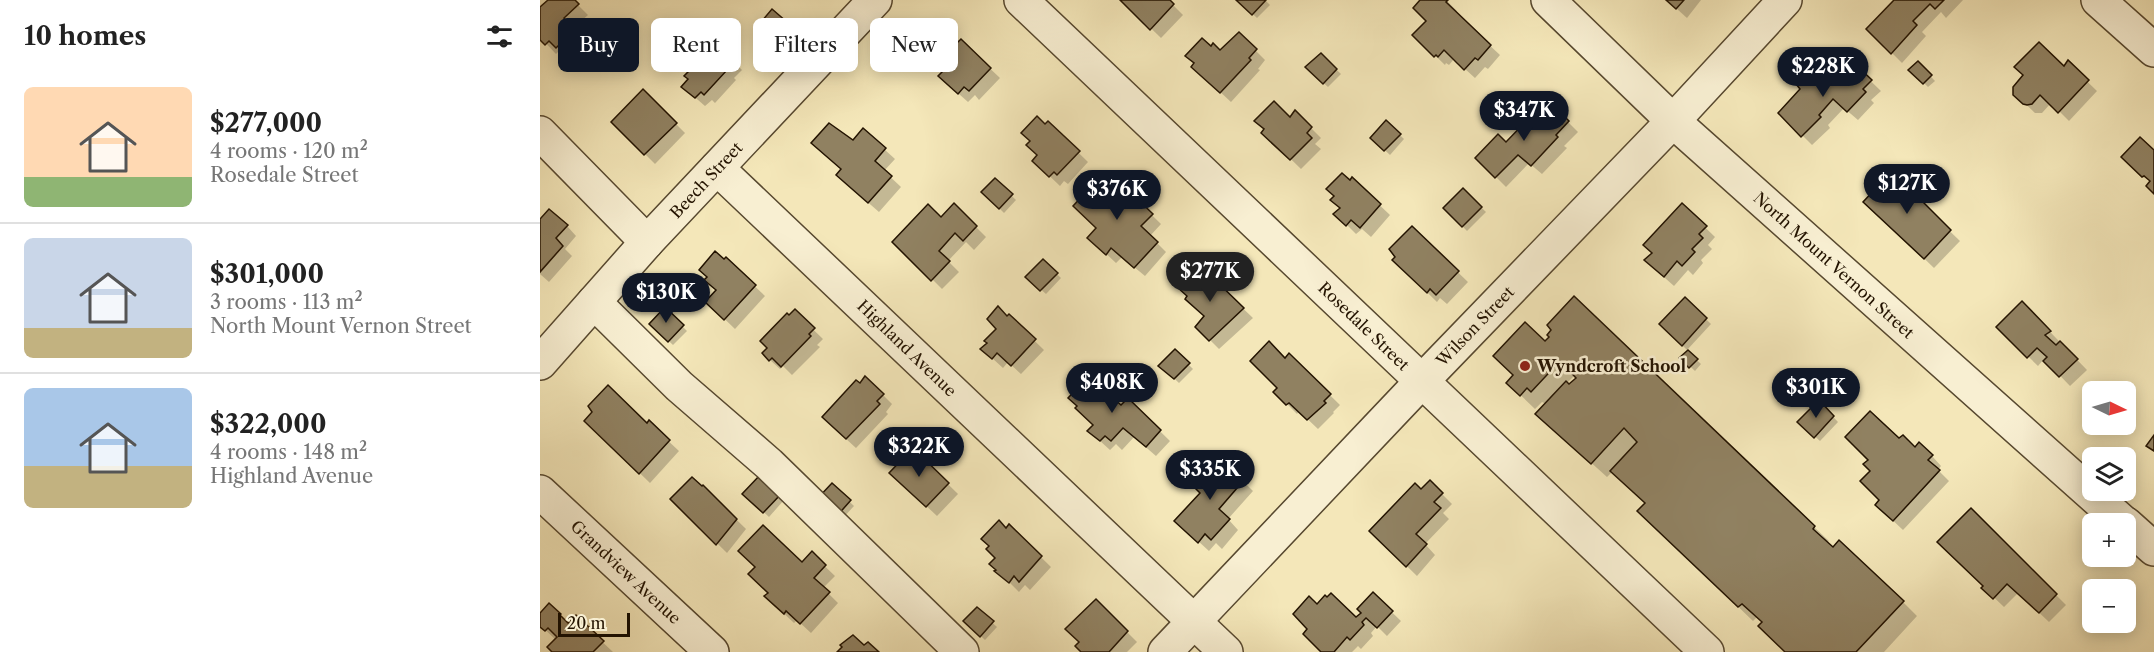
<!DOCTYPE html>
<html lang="en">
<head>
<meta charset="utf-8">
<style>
	body { margin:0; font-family:"Libre Caslon Text",serif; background:#f6f6f6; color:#222; height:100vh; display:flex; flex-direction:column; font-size:22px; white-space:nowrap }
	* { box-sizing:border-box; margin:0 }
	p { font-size:20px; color:#767676 }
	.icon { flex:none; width:33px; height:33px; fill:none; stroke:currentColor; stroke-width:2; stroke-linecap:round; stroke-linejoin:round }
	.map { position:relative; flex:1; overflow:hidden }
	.details { display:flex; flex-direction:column; background:#fff; width:540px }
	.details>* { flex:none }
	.hud { position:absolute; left:18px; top:18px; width:570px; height:54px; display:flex; gap:12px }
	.needle { width:39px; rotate:95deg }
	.tools { position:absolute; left:1542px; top:381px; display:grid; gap:12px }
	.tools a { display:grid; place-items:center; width:54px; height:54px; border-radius:9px; background:#fff; box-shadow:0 3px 15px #0003; font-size:30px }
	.scale { position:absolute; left:18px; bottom:15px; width:72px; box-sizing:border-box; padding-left:6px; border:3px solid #231301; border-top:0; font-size:16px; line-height:21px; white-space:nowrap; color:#231301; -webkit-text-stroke:4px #f8efd2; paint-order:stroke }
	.price { position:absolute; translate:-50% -51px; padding:0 14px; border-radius:21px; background:#111827; color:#fff; font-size:20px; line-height:39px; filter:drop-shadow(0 2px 3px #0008) }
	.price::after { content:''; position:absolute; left:50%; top:36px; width:18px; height:14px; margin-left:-9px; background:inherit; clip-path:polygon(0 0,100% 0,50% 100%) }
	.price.active { background:#222; color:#fff }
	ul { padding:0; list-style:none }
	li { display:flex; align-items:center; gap:18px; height:150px; padding:0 24px }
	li+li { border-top:2px solid #e0e0e0 }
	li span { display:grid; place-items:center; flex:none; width:168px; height:120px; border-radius:9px; color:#555 }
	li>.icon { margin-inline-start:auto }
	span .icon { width:72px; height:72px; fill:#fffc; stroke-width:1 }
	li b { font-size:26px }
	h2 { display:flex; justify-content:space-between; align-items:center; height:72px; padding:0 24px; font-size:26px }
	.pill { padding:0 21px; border-radius:9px; background:#fff; box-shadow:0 3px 15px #0003; font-size:21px; line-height:54px }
	.pill.active { background:#111827; color:#fff }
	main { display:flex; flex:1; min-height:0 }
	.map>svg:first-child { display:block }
</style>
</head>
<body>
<main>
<section class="details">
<h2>10 homes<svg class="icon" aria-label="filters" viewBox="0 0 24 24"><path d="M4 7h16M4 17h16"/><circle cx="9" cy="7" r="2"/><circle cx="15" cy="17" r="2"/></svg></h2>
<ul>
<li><span style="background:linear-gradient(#ffd9b3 75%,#8fb573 0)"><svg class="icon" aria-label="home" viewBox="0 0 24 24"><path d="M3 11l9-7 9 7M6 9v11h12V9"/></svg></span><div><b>$277,000</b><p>4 rooms · 120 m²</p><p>Rosedale Street</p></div></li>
<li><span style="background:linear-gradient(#c9d6e8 75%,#c2b280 0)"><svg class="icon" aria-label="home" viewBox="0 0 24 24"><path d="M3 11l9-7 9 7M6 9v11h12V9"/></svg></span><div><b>$301,000</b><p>3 rooms · 113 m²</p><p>North Mount Vernon Street</p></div></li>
<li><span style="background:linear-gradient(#a9c7e8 65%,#c2b280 0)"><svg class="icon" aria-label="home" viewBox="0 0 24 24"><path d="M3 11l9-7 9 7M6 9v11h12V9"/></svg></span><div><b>$322,000</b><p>4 rooms · 148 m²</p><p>Highland Avenue</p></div></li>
</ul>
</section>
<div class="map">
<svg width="1614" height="652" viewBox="0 0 1614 652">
	<rect width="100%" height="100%" fill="#f4e7b9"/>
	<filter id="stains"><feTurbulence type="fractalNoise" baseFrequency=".00333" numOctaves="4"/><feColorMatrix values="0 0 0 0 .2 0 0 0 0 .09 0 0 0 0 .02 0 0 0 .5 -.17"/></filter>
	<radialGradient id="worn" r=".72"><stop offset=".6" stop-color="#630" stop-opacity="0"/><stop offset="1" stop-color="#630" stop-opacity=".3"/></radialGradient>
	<g fill="#0003" fill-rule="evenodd">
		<path d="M10,0H33L48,15L32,29L36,34L35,37L40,43L27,57L20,50L16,54L0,37V9Z"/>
		<path d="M582,0H628L643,15L621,38Z"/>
		<path d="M698,0H725L730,5L717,18Z"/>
		<path d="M882,0H906L917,11L915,13L960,55L948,69L945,67L935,78L914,59L909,65L906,63L905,65L874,35L888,21Z"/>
		<path d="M1127,0H1161L1147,18Z"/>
		<path d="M1356,0H1423L1406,18L1401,12L1382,32L1386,36L1362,63L1328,29Z"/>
		<path d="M232,11L250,28L235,44L218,28Z"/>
		<path d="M699,34L725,60L718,69L720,70L691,102L663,76L671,48L680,52Z"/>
		<path d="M421,41L460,78L439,100L435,95L428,102L410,86L407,69Z"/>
		<path d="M177,45L202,70L194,78L196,80L175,103L172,100L165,106L143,87Z"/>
		<path d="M781,55L801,74L788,87L767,68Z"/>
		<path d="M1378,63L1395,81L1388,87L1371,70Z"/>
		<path d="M1528,63L1557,91L1529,121L1511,103L1502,113H1495L1475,94L1524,68Z"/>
		<path d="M1315,66L1341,91L1331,100L1334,103L1318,120L1304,108L1288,125L1290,128L1272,145L1240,113L1262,89L1288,88L1296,85Z"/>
		<path d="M103,91L145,133L115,164L73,122Z"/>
		<path d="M1012,106L1038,132L1024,146L1027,148L1002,174L989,163L966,187L937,158L966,144L998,121Z"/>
		<path d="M755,112L781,138L775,144L781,149L761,169L723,132L750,119Z"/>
		<path d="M846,122L864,139L850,155L832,138Z"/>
		<path d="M508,123L548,162L528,184L524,181L520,186L494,161L499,155L505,126Z"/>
		<path d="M323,130L355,159L344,171L361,187L339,212L308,185L302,170L313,142Z"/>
		<path d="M455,180L476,200L464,213L443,192Z"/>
		<path d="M813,180L850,215L831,237L822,229L816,234L796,214L801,209Z"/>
		<path d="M923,190L946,212L927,231L905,208Z"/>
		<path d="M587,191L621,224L610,236L626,252L605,276L582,257L576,263L559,247L557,228Z"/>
		<path d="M414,205L446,237L434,250L426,242L408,261L419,272L402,289L355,242L401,219Z"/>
		<path d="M1142,205L1175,237L1168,245L1172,249L1161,260L1163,263L1153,275L1148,270L1134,286L1116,270L1113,253Z"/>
		<path d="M1335,211L1394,216L1420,241L1394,268Z"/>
		<path d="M0,221L27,226L36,236L25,249L32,256L9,282L0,274Z"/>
		<path d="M872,228L928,282L907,304L900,298L897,302L854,260Z"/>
		<path d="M186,259L225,296L195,329L167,302L177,291L166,280Z"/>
		<path d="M503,261L521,278L506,294L487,277Z"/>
		<path d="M668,275L713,318L679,349L657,327L666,317L665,278Z"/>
		<path d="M1145,299L1171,324L1147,350L1121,324Z"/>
		<path d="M1482,303L1547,370L1530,386L1504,359L1498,366L1458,327Z"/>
		<path d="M125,309L147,331L133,345L111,324Z"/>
		<path d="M255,312L283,339L277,345L280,347L252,375L243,366L240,369L230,360L249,317Z"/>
		<path d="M469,316L504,350L481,374L468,362L463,368L452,358Z"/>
		<path d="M1005,343L1274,527L1289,541L1287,543L1363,602L1377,616L1344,652H1247L1223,623L1217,617L1213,621L1113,525L1106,504L1073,471L1067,477L997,414L1006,404L1002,402L995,409L968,383ZM1035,375L1038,378L1030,386L1027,383Z"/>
		<path d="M635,351L653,369L639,383L621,366Z"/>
		<path d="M1148,352L1161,364L1155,371L1141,358Z"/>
		<path d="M749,355L800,405L793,412L794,413L778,429L759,411L757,414L735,392L739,388L746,360Z"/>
		<path d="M326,378L352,404L346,412L348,414L316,448L293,427Z"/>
		<path d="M588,400L630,441L616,456L594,437L582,450L576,444L570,450L559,440L555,425L582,407Z"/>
		<path d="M1279,402L1298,422L1280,441L1259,422Z"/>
		<path d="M46,421L107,425L109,423L139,451L110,483Z"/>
		<path d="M1359,440L1392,456L1401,466L1398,470L1409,481L1363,530L1347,515L1341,500Z"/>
		<path d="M373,450L418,494L397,516L361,482Z"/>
		<path d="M678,457L713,491L688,519L698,530L682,549L676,543L669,551L646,530Z"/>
		<path d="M220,477L244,500L229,517L204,494Z"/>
		<path d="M890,482L912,504L903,513L909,519L885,544L895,555L877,576L831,531L881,492Z"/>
		<path d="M292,485L314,506L301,520Z"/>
		<path d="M163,487L206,529L187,553L132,499Z"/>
		<path d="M1431,510L1526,605L1509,622L1478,593L1464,607L1443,587Z"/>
		<path d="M469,526L511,567L490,590L485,585L479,592L451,564L458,559L466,529Z"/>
		<path d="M272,554L295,576L283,588L298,603L271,633L257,620L254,623L236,606L262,564Z"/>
		<path d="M833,594L861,621L847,636L837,626L831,633L833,636L821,649L818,646L812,652H783L777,606L816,619L823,613Z"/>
		<path d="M556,601L597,642L587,652H542L540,642Z"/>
		<path d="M10,605L29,623L36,617L73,652H14L16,640L0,625V615Z"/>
		<path d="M437,609L457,627L445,640L425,621Z"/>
	</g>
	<g fill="#908161" stroke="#231301" stroke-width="1.5">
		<path d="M8,0H35L39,4L24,18L28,23L26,26L32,32L16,48L9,41L5,45L0,40V7Z"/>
		<path d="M580,0H630L634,4L610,30Z"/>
		<path d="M696,0H726L712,15Z"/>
		<path d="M880,0H908L906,2L951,45L938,60L935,58L924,70L904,50L898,57L896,55L894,57L872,35L886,21L873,8Z"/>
		<path d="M1126,0H1144L1136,9Z"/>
		<path d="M1354,0H1404L1395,9L1390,4L1373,21L1377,25L1351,54L1326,29Z"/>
		<path d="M232,9L247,22L229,41L216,28Z"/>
		<path d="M699,32L717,49L709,58L711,60L680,93L651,67L654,63L645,56L662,38L671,46L673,43L680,50Z"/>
		<path d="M410,33L418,42L421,39L451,68L429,91L424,87L418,94L398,76L405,69L398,62L400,59L393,51Z"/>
		<path d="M1499,42L1524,66L1528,60L1549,80L1518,113L1500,95L1492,104L1487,105L1483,104L1473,95V87L1483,75L1474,67Z"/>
		<path d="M177,43L193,59L185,67L188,69L164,95L161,92L155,98L141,87L148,79L144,76Z"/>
		<path d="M781,53L797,69L783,84L765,67Z"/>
		<path d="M1378,61L1392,75L1383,84L1368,70Z"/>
		<path d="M1315,64L1332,80L1323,89L1326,92L1307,112L1293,99L1279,115L1281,117L1261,137L1238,113L1260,89L1256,84L1270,69L1288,86L1292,80L1296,83Z"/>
		<path d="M103,89L137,123L104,155L71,122Z"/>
		<path d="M734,101L750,117L755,110L772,127L767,133L772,138L750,160L721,133L724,129L714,121Z"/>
		<path d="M1012,104L1029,121L1016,135L1018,137L991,166L978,155L955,178L935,158L958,134L966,142L993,114L998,118Z"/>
		<path d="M497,116L505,124L508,121L540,151L517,175L514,172L509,177L492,161L497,155L486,145L490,141L481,133Z"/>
		<path d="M846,120L861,134L844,151L830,138Z"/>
		<path d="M289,123L313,140L323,128L346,148L335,161L352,176L328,203L296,175L301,169L271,143Z"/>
		<path d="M1600,137L1614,150V194L1606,186L1610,181L1604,176L1602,177L1581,157Z"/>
		<path d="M1352,171L1411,230L1384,259L1323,202Z"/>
		<path d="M802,173L810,180L812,177L841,204L820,228L811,220L806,226L793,214L800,208L790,200L794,196L786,189Z"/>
		<path d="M563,174L583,194L587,189L613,214L601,226L618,242L594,268L571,248L566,255L547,238L556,228L533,206Z"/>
		<path d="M455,178L473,194L459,209L441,192Z"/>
		<path d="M923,188L942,207L922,227L903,208Z"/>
		<path d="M414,203L437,226L423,241L415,233L399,251L410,261L391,281L352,242L388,204L401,217Z"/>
		<path d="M1142,203L1167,226L1159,234L1163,238L1152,249L1155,252L1142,266L1137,261L1124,277L1104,260L1112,253L1103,245Z"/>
		<path d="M9,209L28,225L16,238L23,246L0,272V219Z"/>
		<path d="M872,226L919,271L896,295L890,289L887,293L852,260L855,257L849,249Z"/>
		<path d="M175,251L184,259L186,257L216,285L184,320L165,302L176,290L164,280L167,277L159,270Z"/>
		<path d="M503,259L518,273L500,291L485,277Z"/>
		<path d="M656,268L665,276L668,273L704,308L669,341L655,327L664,316L645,299L647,296L637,287Z"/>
		<path d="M1034,296L1275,526L1273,529L1293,547L1299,540L1364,601L1316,652H1245L1218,626L1222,622L1202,604L1198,607L1097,511L1105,503L1070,471L1097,442L1084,428L1051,464L995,414L1026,381L1029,384L1036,378L1020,361L991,392L987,388L980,396L966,383L973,375L953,356L985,322L1005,341L1009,337L1007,335L1011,330L1007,325Z"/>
		<path d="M1145,297L1167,318L1142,346L1119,324Z"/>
		<path d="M1482,301L1511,331L1505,335L1516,345L1520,341L1538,359L1519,377L1503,361L1507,357L1497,348L1487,358L1456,327Z"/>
		<path d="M458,306L467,316L469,314L496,339L471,366L457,353L452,359L440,349L447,343L444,341L456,329L447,319Z"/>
		<path d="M125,307L144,325L128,342L109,324Z"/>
		<path d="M255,309L275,328L269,334L271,336L241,367L232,358L229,361L222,353L227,348L220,341L247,313L249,315Z"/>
		<path d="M729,341L745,358L749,353L791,394L784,401L786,403L767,420L749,403L746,405L733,392L737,388L710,361Z"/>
		<path d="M635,349L650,363L634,379L618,366Z"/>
		<path d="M1148,350L1158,359L1149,368L1139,358Z"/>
		<path d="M325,376L344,394L337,401L340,404L306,439L282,417L316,380L320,383Z"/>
		<path d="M549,376L581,405L588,398L621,430L606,447L583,428L571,441L565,436L560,441L547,431L553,425L535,408L537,406L528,398Z"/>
		<path d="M68,385L107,423L109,420L130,440L99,474L44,421L52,412L48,406Z"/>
		<path d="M1279,400L1294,416L1274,438L1257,422Z"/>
		<path d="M1330,411L1359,438L1363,435L1375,447L1379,442L1393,455L1388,460L1400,470L1353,521L1335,505L1339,500L1320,481L1330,471L1323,464L1328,460L1305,437Z"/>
		<path d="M1614,435V451L1606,446Z"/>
		<path d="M373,448L409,483L386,507L349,473Z"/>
		<path d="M678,455L704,480L679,509L690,519L671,540L665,534L658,543L634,521L660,493L653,486L669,470L665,467Z"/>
		<path d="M220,475L241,494L223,513L202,494Z"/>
		<path d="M152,477L162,486L163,485L197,519L176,545L130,499Z"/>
		<path d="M890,480L903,493L894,502L901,508L876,534L887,544L866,567L829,531L875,483L881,489Z"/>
		<path d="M292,483L311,500L296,517L277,499Z"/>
		<path d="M1431,508L1517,594L1499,613L1467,584L1453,599L1441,588L1443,586L1397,542Z"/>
		<path d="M459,520L466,528L469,524L502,556L479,582L474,576L469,583L454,571L456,570L449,564L455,558L446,549L449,546L441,539Z"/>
		<path d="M223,525L262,562L272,551L286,565L274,578L290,592L260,624L246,611L244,614L224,596L228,593L208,574L215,567L198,551Z"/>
		<path d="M833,592L853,611L837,628L826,618L822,622L824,625L810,640L807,637L794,652H781L763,634L767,629L753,614L769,596L777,604L785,595L787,597L791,593L816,617L821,613L817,609Z"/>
		<path d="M556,599L588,631L569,652H541L535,646L539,642L525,629Z"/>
		<path d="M9,603L21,614L20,615L28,623L36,615L64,641L53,652H12L7,647L17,637L8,628L5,631L0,627V613Z"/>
		<path d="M437,607L454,621L440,637L423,621Z"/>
		<path d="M313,635L324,645L328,642L339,652H297L302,647L300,645Z"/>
	</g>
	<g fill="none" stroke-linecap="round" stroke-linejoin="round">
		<g stroke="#57482f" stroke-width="36">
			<g id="minor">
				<path d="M481,0L1167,652"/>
				<path d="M1008,0L1133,121L1585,524"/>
				<path d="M1558,0L1614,50"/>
				<path d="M0,133L107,242"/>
				<path d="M177,168L686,652"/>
				<path d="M54,302L139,386L229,464L422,652"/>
				<path d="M0,363L107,242L335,0"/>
				<path d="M0,492L172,652"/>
				<path d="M1586,524L1614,549"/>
				<path d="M625,652L882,381L1133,121L1245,0"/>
			</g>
		</g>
		<use href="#minor" stroke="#f8efd2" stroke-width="33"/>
	</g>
	<circle fill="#8f2418" stroke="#f8efd2" stroke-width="2" cx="985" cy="366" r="6"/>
	<g text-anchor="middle" stroke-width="5" stroke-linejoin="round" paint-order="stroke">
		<g font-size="16" fill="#231301" stroke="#f8efd2">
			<text transform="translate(166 180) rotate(-47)" y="6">Beech Street</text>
			<text transform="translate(1294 265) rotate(42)" y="6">North Mount Vernon Street</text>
			<text transform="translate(824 326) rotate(44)" y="6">Rosedale Street</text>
			<text transform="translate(935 326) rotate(-46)" y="6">Wilson Street</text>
			<text transform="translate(367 348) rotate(44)" y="6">Highland Avenue</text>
			<text transform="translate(86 572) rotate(43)" y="6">Grandview Avenue</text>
		</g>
		<g font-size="16" font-weight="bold" fill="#231301" stroke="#f8efd2" text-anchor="start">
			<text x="997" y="372">Wyndcroft School</text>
		</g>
	</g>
	<rect width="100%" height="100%" filter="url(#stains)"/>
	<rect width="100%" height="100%" fill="url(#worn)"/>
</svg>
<div class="tools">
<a><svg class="needle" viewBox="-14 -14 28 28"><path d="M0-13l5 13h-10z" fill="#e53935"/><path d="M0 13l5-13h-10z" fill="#767676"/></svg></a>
<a><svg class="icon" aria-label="layers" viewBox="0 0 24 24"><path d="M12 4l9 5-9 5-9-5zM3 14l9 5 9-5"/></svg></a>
<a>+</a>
<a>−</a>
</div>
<div class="scale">20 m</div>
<b class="price" style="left:1283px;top:98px">$228K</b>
<b class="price" style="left:984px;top:142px">$347K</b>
<b class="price" style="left:1367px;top:215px">$127K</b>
<b class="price" style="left:577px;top:221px">$376K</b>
<b class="price active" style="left:670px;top:303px">$277K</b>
<b class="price" style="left:126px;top:324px">$130K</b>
<b class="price" style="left:572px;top:414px">$408K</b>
<b class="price" style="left:1276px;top:419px">$301K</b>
<b class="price" style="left:379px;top:478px">$322K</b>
<b class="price" style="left:670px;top:501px">$335K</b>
<div class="hud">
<a class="pill active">Buy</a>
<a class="pill">Rent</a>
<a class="pill">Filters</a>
<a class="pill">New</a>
</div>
</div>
</main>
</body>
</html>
